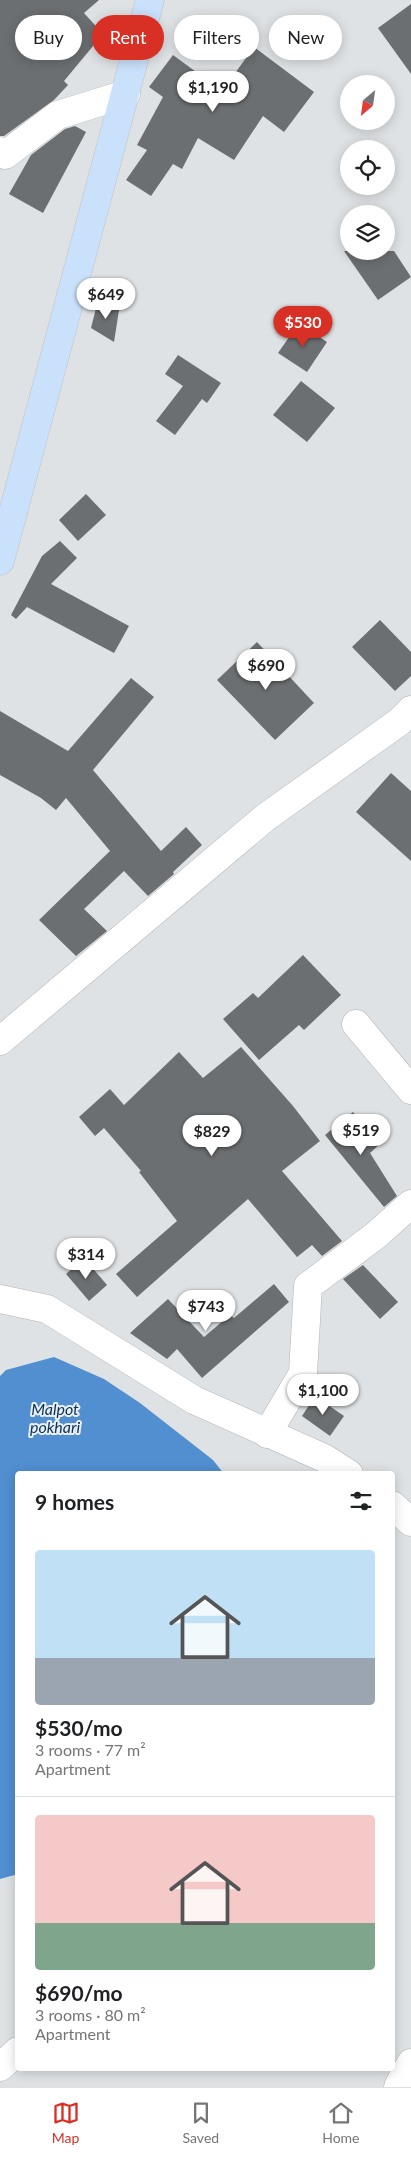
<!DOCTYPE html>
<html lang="en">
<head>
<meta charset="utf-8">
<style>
	body { margin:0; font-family:Lato,sans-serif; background:#f6f6f6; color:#202124; height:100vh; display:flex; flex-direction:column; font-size:19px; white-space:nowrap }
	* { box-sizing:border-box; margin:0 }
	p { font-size:16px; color:#757577 }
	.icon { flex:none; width:28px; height:28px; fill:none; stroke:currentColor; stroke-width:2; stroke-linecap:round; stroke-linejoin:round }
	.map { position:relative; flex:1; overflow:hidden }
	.details { position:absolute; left:15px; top:1471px; width:380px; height:600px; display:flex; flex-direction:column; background:#fff; border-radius:5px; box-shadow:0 2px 12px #0003 }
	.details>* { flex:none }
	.hud { position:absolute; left:15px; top:15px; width:381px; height:45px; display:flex; gap:10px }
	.needle { width:32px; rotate:209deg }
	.fabs { position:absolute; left:340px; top:75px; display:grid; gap:10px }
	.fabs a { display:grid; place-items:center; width:55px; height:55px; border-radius:50%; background:#fff; box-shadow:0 2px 12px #0003; font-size:25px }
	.price { position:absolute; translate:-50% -42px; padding:0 11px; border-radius:18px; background:#fff; color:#222; font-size:16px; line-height:32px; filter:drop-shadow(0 1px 2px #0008) }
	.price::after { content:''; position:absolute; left:50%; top:30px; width:15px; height:11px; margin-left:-8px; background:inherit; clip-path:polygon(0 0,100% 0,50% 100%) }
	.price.current { background:#d93025; color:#fff }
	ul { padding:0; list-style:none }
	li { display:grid; align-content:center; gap:10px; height:265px; padding:0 20px }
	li+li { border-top:1px solid #e0e0e0 }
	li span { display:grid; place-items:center; height:155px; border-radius:5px; color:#555 }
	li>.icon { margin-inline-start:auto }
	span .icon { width:90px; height:90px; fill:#fffc; stroke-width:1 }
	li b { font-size:21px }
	h2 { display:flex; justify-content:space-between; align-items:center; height:60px; padding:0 20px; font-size:21px }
	.chip { padding:0 18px; border-radius:22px; background:#fff; box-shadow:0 2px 12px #0003; font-size:18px; line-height:45px }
	.chip.current { background:#d93025; color:#fff }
	.dock { display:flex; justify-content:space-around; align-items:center; height:70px; border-top:1px solid #e0e0e0; background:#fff; font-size:14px; color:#757577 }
	.dock a { display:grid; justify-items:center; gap:2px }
	.dock .current { color:#d93025 }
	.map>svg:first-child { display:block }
</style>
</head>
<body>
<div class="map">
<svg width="411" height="2087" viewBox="0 0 411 2087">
	<rect width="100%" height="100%" fill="#dfe2e4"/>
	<path fill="#518fd0" d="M54,1357L104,1379L140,1403L213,1460L224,1474H18V1874L0,1879V1376L6,1370Z"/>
	<g fill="#6c6f71">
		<path d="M0,0H99L84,13L103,34L64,81L68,85L54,100L4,136H0Z"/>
		<path d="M411,4V74L378,28Z"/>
		<path d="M254,47L314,92L284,132L263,116L234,160L198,138L182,169L173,164L151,196L126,180L147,150L137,145L163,97L149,87L173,55L222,91Z"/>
		<path d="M75,126L86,132L43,213L9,194L31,155L65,129Z"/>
		<path d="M344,251H394L411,277L378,300Z"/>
		<path d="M98,300L119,310L114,342L91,328Z"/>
		<path d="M299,323L327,342L307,372L278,353Z"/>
		<path d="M178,355L221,383L207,403L202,399L175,435L156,421L183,386L165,374Z"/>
		<path d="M301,381L335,408L307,442L273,415Z"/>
		<path d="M86,494L106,515L78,541L59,520Z"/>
		<path d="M60,541L77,558L51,584L129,626L114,653L27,607L16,619L11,615L42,556Z"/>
		<path d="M380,620L411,652V676L395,691L352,647Z"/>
		<path d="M257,642L314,703L275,740L217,680Z"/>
		<path d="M131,678L154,697L93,770L161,851L186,827L202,845L173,872L174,874L148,896L124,871L84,909L107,931L76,956L39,920L110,851L66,798L56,810L41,798L0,775V711L68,751Z"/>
		<path d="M391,773L411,791V861L356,812Z"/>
		<path d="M303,955L341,995L304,1030L299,1025L259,1060L223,1019L253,993L258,998Z"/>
		<path d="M241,1047L293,1106L320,1141L282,1171L342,1241L322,1256L312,1245L297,1257L248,1199L137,1297L116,1274L177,1221L139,1172L141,1171L104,1128L95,1136L79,1117L110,1089L124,1105L179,1052L203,1078Z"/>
		<path d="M353,1112L380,1144L370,1153L397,1196L384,1207L325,1135Z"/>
		<path d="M84,1258L107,1285L89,1301L66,1274Z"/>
		<path d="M363,1265L398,1302L380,1319L343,1279Z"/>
		<path d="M274,1284L289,1302L202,1378L177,1349L167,1359L130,1333L168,1299L204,1337L230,1315L234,1318Z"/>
		<path d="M315,1396L344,1416L330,1436L302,1416Z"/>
	</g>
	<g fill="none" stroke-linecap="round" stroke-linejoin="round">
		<g stroke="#b0b2b5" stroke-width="29">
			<g id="street">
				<path d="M0,151L5,155L58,115L126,94"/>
				<path d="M356,1024L411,1090"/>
				<path d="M0,1041L266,817L399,722L411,710"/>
				<path d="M0,1299L47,1309L194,1400L324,1458L349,1474"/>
				<path d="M267,1434L303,1373L308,1286L375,1236L411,1204"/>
				<path d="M392,1505L411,1522"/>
				<path d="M0,2067L18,2051"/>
				<path d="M398,2087L411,2063"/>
			</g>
		</g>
		<g stroke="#c0c0c1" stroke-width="29">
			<path id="primary" d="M0,561L150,0"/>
		</g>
		<use href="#street" stroke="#fff" stroke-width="28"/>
		<use href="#primary" stroke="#cae1fb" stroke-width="28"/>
	</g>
	<g text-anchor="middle" stroke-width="4" stroke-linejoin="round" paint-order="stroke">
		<g font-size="16" font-style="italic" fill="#03325c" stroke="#eceff2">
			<text x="55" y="1415">Malpot<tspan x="55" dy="18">pokhari</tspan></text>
		</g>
	</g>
</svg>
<div class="fabs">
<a><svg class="needle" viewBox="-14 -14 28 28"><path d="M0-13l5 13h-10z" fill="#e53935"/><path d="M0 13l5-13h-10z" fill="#757577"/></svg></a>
<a><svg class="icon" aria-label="locate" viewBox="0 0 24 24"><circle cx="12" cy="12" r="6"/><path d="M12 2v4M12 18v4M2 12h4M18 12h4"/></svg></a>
<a><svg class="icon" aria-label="layers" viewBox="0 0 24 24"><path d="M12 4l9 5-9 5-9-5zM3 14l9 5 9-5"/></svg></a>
</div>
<b class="price" style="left:213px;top:113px">$1,190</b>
<b class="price" style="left:106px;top:320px">$649</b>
<b class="price current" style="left:303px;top:348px">$530</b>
<b class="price" style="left:266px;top:691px">$690</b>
<b class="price" style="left:361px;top:1156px">$519</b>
<b class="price" style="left:212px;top:1157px">$829</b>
<b class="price" style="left:86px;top:1280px">$314</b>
<b class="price" style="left:206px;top:1332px">$743</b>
<b class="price" style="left:323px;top:1416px">$1,100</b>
<div class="hud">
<a class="chip">Buy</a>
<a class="chip current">Rent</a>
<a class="chip">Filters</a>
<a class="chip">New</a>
</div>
<section class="details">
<h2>9 homes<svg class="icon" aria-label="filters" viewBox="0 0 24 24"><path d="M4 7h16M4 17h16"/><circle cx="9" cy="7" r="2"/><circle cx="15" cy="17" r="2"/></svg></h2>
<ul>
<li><span style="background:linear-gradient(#bfe0f5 70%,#9aa5b1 0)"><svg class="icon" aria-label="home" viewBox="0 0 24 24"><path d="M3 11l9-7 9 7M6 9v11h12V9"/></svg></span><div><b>$530/mo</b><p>3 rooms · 77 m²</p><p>Apartment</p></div></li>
<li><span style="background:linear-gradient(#f6c9c9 70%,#7fa58c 0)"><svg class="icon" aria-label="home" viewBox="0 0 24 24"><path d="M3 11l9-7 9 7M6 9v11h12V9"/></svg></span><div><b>$690/mo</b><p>3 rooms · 80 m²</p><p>Apartment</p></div></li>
</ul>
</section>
</div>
<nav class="dock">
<a class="current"><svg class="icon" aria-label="map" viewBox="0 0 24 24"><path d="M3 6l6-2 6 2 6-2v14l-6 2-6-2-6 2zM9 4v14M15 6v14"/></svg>Map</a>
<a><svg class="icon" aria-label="saved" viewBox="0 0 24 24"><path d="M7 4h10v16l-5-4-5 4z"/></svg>Saved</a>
<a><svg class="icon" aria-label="home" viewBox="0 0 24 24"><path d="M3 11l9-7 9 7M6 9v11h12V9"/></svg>Home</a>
</nav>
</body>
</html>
